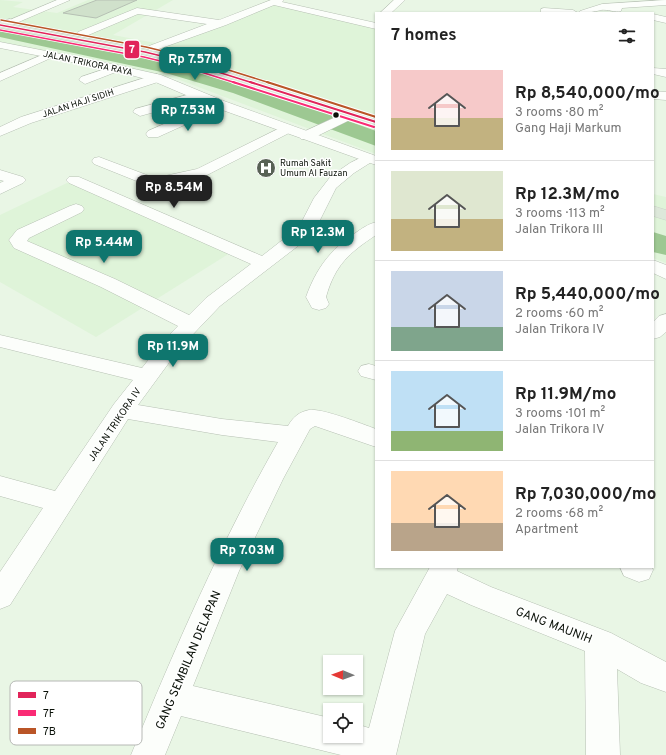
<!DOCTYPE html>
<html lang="en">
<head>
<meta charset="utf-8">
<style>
	body { margin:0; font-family:Overpass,sans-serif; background:#f6f6f6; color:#222; height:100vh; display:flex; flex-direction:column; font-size:15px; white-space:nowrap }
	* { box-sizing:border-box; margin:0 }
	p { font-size:13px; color:#767676 }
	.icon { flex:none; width:22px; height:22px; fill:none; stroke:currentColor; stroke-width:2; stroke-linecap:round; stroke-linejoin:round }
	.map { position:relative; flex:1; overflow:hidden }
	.sheet { position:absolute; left:375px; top:12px; width:279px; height:556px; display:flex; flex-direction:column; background:#fff; border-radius:0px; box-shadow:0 1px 3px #0004 }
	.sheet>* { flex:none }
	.needle { width:26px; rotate:271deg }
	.fabs { position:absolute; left:323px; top:655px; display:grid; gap:8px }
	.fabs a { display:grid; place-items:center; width:40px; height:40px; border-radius:0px; background:#fff; box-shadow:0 1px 3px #0004; font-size:20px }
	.price { position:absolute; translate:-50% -34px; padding:0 9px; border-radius:8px; background:#0f766e; color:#fff; font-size:13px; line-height:26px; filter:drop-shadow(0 1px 2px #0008) }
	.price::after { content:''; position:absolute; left:50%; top:24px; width:12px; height:9px; margin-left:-6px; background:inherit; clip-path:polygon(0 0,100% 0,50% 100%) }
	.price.active { background:#222; color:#fff }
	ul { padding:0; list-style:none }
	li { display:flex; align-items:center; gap:12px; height:100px; padding:0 16px }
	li+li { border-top:1px solid #e0e0e0 }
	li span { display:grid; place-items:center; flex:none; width:112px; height:80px; border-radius:0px; color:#555 }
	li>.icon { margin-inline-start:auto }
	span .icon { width:48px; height:48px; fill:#fffc; stroke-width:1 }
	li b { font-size:17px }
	h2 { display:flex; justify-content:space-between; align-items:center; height:48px; padding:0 16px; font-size:17px }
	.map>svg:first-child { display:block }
</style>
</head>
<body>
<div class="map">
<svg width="666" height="755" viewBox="0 0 666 755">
	<rect width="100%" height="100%" fill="#e9f6e5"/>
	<g fill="#dff4d9">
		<path d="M0,0L23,2L13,7L57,13L88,0H173L113,35L161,44L277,1L376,25V154L177,79L65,54L0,43Z"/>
		<path d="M69,182L230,253L96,337L0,282V215Z"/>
		<path d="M653,194L666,197V263L653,258Z"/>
	</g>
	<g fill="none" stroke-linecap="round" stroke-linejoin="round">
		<g fill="#9dc892" fill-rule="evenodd">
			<path d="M0,27L73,40L98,48L177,64L247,85L376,131V146L233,93L166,73L0,37Z"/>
			<path d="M653,232L666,236V255L653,252Z"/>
		</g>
	</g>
	<path fill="#d0e1cb" stroke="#b6c0b4" d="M97,0H137L96,18L63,13Z"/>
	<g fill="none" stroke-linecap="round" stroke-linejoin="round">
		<g stroke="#b6c0b3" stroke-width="1">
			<g id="minor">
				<path d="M57,0H70L14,24L10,25L5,22Z"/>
				<path d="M271,0H284L282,2L376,23V29L274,5L226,25L153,51L149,50L148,48L149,46L207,24L138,14L86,36L82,37L77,34L78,32L137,8L219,20Z"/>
				<path d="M394,0H405L391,13H380Z"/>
				<path d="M666,0V5L622,8L621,11C615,13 608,9 601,10C593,12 587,13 578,13L580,11L602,4Z"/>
				<path d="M544,8L573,10L578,13H541V9Z"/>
				<path d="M653,14L666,17V23L653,20Z"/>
				<path d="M49,52L55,55L53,57L0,81V73Z"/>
				<path d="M117,65L123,68L121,70L85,84L79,80L81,77Z"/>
				<path d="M653,68L666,69V77L653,74Z"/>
				<path d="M157,74L163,78L161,81L31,123L0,136V127L21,117Z"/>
				<path d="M653,91L666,92V100L653,99Z"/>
				<path d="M198,92L204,96L202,99L140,116L133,112L135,109Z"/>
				<path d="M219,100L224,101L225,104L224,107L158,137H148L146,134L148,131Z"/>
				<path d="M351,110L356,111L358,114L356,117L311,139H301L299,136L301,133Z"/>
				<path d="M286,125L291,126L293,129L291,132L207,175L160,187L144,184L94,164L92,161L94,158L99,157L152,177H160L197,169Z"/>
				<path d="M368,154L373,155L375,158L373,161L354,173L336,188L317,226L307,239L220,306L179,349L138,405L222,419L288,426C293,417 299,412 309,410C322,408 362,424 376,429V447L315,426L310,429L283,479L239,571L193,686L330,718V736H356V724L369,728L395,631L430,567H458L457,571L491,587L611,633L666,662V692L641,683L617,669L620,755H586L585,651L471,605L447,594L425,634L396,755H341L181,716L165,755H131C175,648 221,542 278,442L222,435L128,419L10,605L0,609V572L43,508L0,496V476L55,491L114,404L133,380L0,347V335L142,368L165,339L178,326L101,287L14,248L9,240L17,230L70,206L76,204L82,206L84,209L82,212L29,238L27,241L115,279L189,315L206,298L251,264L69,183L66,180L69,177H79L262,256L299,227L314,198L331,176L350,163Z"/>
				<path d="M0,170L23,177L26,180L23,183L0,194V183L4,181L0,180Z"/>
				<path d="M376,222V235C349,253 335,265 326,297L329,304L326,308L319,310L312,308L306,297C316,269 330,250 354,234C361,229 368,224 376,222Z"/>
				<path d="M666,314V332L660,337L653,339V322L659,316Z"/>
				<path d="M369,364L376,366V380L361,376L358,371L361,366Z"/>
				<path d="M620,567H652L653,570L649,579L639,582L624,576Z"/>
			</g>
		</g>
		<g stroke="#b6c0b3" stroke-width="1">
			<g id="tertiary">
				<path d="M10,19L15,22L14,24L0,28V22Z"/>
				<path d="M0,42L112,64L161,75L224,101L376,156V165L214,107L153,81L112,70L0,48Z"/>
				<path d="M653,260L666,265V279L653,273Z"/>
			</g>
		</g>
		<g stroke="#cbd1c9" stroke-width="1">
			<g id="trunk">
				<path d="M0,22L145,49L190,60L376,118V126L182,64L145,55L0,28Z"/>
				<path d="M653,206L666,210V220L653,216Z"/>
			</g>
		</g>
		<use href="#minor" fill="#fcfefb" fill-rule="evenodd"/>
		<use href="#tertiary" fill="#fcfefb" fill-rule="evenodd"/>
		<use href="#trunk" fill="#dde8da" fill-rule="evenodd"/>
		<g stroke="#fff" stroke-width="3">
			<path id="bus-1-far1" d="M0,25L145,52L186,62L253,83"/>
		</g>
		<g stroke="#fff" stroke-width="4">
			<path id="bus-1" d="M250,82L376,122"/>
		</g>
		<g stroke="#fff" stroke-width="3">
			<path id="bus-2-far1" d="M0,30L144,57L185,67L236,83"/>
		</g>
		<g stroke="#fff" stroke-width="4">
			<path id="bus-2" d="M233,82L374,127"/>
		</g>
		<g stroke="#fff" stroke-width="3">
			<path id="bus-3-far1" d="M1,20L146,47L187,57L270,83"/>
		</g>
		<g stroke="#fff" stroke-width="4">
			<path id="bus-3" d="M267,82L376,117"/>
		</g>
		<use href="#bus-1-far1" stroke="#e1245a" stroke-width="1.5"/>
		<use href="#bus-1" stroke="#e1245a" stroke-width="2"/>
		<use href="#bus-2-far1" stroke="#fa2b75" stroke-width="1.5"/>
		<use href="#bus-2" stroke="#fa2b75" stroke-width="2"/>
		<use href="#bus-3-far1" stroke="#ba5527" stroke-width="1.5"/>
		<use href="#bus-3" stroke="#ba5527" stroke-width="2"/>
	</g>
	<defs>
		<g id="hospital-disc" transform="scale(1)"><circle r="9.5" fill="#586155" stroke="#fff"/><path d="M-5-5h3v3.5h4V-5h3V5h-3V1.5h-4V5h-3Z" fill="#fff"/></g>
	</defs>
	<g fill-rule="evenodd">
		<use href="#hospital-disc" x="266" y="168"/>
	</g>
	<circle fill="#0a1108" stroke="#fff" stroke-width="1.5" cx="336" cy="115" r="3.5"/>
	<g text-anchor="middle" stroke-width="3" stroke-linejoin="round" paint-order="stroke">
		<g font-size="9" fill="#0a1108" stroke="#fff">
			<text transform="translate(88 63) rotate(12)" y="3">JALAN TRIKORA RAYA</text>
			<text transform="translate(78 103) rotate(-18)" y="3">JALAN HAJI SIDIH</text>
		</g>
		<g font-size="9" fill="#0a1108" stroke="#fff" text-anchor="start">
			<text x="280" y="166">Rumah Sakit<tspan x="280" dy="10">Umum Al Fauzan</tspan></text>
		</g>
		<g font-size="10" fill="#0a1108" stroke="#fff">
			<text transform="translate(114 424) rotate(-56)" y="4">JALAN TRIKORA IV</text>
		</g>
		<g font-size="12" fill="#0a1108" stroke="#fff">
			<text transform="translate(554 625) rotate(21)" y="4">GANG MAUNIH</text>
			<text transform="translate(188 660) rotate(-67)" y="4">GANG SEMBILAN DELAPAN</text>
		</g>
	</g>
	<rect x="10" y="681" width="132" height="64" rx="6" fill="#fff" stroke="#b6b8b5" stroke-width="1"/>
	<rect x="18" y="692" width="18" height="6" fill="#e1245a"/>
	<rect x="18" y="710" width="18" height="6" fill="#fa2b75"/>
	<rect x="18" y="728" width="18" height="6" fill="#ba5527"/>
	<g font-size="11" fill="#0a1108">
		<text x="43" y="699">7</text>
		<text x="43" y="717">7F</text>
		<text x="43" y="735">7B</text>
	</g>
	<rect stroke="#fff" stroke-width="1.5" x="124" y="40" width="16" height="19" rx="4" fill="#e1245a"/>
	<g font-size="11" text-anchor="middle" font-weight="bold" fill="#fff">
		<text x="132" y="53">7</text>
	</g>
</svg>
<div class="fabs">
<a><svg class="needle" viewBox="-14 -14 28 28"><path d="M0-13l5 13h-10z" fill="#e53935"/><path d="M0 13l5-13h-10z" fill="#767676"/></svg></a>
<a><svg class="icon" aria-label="locate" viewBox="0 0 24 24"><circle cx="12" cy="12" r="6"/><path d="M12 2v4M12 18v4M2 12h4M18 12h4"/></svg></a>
</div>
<b class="price" style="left:195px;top:81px">Rp 7.57M</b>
<b class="price" style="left:188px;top:132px">Rp 7.53M</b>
<b class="price active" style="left:174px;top:209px">Rp 8.54M</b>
<b class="price" style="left:318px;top:254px">Rp 12.3M</b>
<b class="price" style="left:104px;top:264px">Rp 5.44M</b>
<b class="price" style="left:173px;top:368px">Rp 11.9M</b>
<b class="price" style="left:247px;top:572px">Rp 7.03M</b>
<section class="sheet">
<h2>7 homes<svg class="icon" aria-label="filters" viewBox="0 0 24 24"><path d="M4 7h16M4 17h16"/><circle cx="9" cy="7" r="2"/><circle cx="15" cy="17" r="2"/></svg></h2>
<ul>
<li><span style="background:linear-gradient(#f6c9c9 60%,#c2b280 0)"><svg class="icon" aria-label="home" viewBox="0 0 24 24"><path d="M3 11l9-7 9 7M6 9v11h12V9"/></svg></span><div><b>Rp 8,540,000/mo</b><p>3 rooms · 80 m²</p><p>Gang Haji Markum</p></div></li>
<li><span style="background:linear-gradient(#dfe7d0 60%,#c2b280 0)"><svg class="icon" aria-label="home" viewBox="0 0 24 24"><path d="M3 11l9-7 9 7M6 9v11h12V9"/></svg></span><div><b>Rp 12.3M/mo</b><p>3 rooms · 113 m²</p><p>Jalan Trikora III</p></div></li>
<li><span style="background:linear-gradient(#c9d6e8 70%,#7fa58c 0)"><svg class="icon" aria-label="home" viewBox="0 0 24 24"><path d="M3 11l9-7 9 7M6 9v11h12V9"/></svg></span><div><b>Rp 5,440,000/mo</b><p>2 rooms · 60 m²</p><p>Jalan Trikora IV</p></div></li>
<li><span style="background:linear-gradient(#bfe0f5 75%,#8fb573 0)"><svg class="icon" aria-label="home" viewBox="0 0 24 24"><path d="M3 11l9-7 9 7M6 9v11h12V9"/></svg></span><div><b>Rp 11.9M/mo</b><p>3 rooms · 101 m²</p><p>Jalan Trikora IV</p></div></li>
<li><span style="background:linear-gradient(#ffd9b3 65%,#b9a48a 0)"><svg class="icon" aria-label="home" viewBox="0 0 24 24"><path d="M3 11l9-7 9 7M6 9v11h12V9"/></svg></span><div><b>Rp 7,030,000/mo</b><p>2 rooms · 68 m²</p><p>Apartment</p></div></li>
</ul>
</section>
</div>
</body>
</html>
